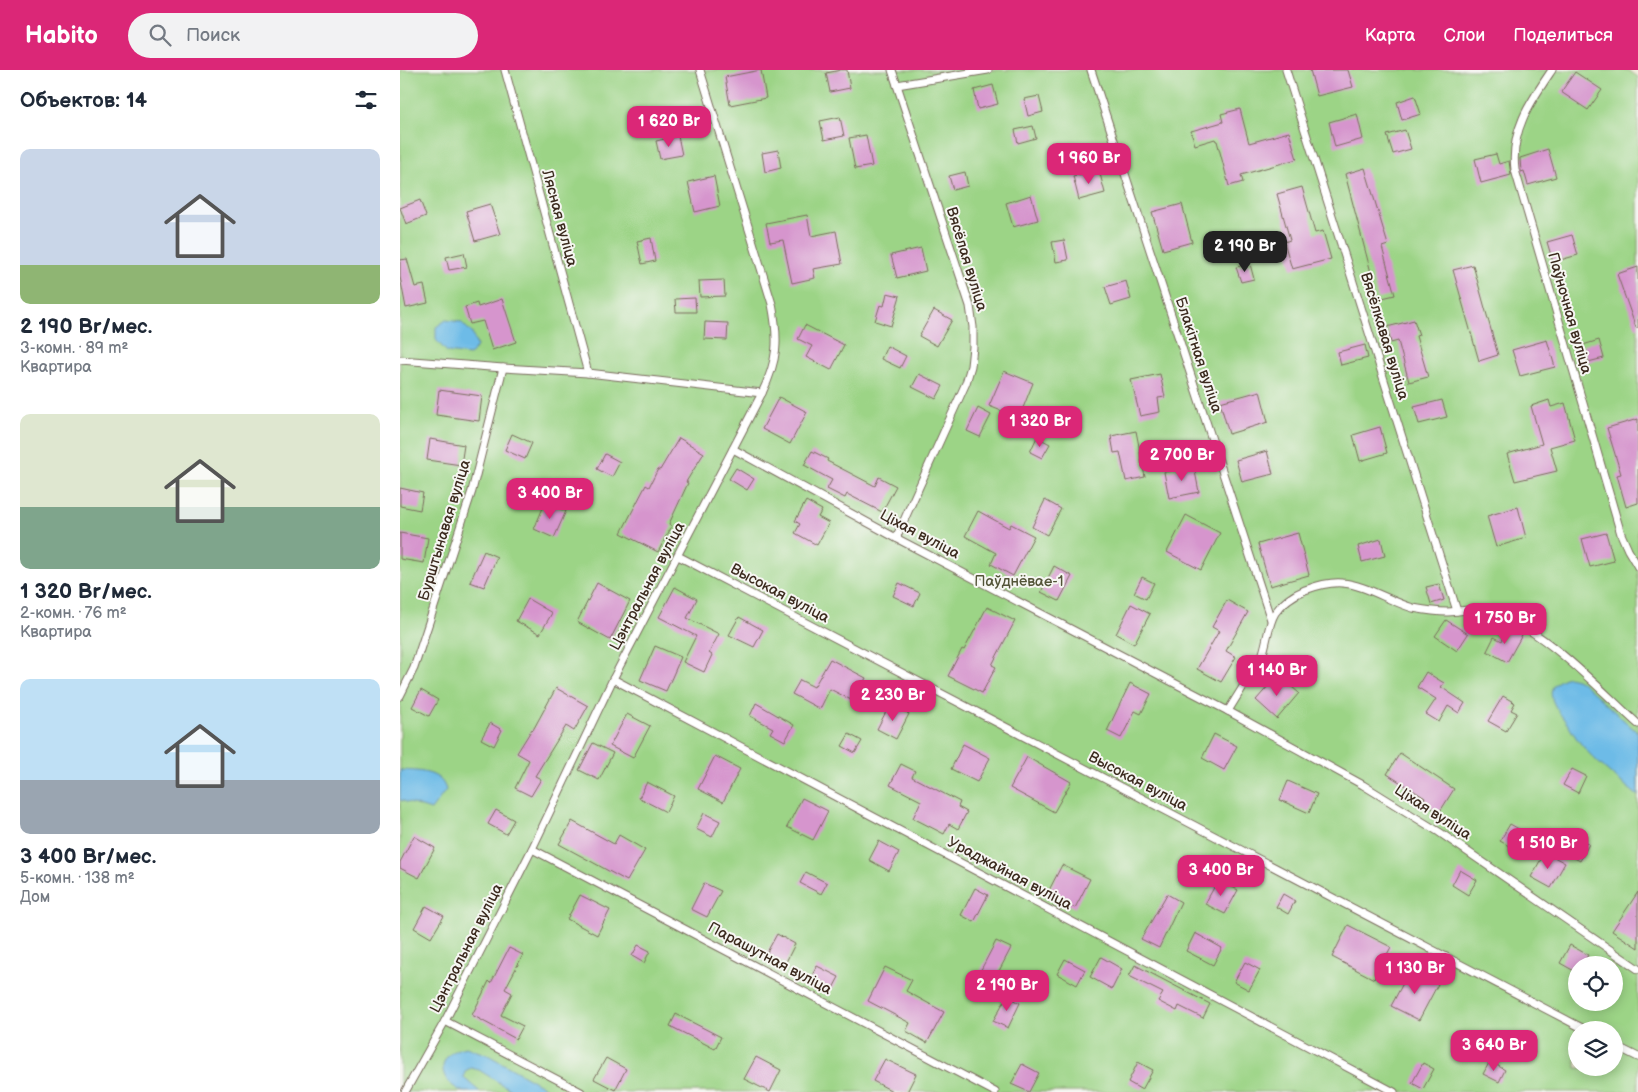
<!DOCTYPE html>
<html lang="ru">
<head>
<meta charset="utf-8">
<style>
	body { margin:0; font-family:"Balsamiq Sans",sans-serif; background:#f2f2f3; color:#1f2937; height:100vh; display:flex; flex-direction:column; font-size:19px; white-space:nowrap }
	* { box-sizing:border-box; margin:0 }
	p { font-size:16px; color:#747a83 }
	.icon { flex:none; width:28px; height:28px; fill:none; stroke:currentColor; stroke-width:2; stroke-linecap:round; stroke-linejoin:round }
	.map { position:relative; flex:1; overflow:hidden }
	.side { display:flex; flex-direction:column; background:#fff; width:400px }
	.side>* { flex:none }
	.controls { position:absolute; left:1168px; top:886px; display:grid; gap:10px }
	.controls a { display:grid; place-items:center; width:55px; height:55px; border-radius:50%; background:#fff; box-shadow:0 2px 12px #0003; font-size:25px }
	.price { position:absolute; translate:-50% -42px; padding:0 11px; border-radius:10px; background:#db2777; color:#fff; font-size:16px; line-height:32px; filter:drop-shadow(0 1px 2px #0008) }
	.price::after { content:''; position:absolute; left:50%; top:30px; width:15px; height:11px; margin-left:-8px; background:inherit; clip-path:polygon(0 0,100% 0,50% 100%) }
	.price.active { background:#222; color:#fff }
	ul { padding:0; list-style:none }
	li { display:grid; align-content:center; gap:10px; height:265px; padding:0 20px }
	li span { display:grid; place-items:center; height:155px; border-radius:10px; color:#555 }
	li>.icon { margin-inline-start:auto }
	span .icon { width:90px; height:90px; fill:#fffc; stroke-width:1 }
	li b { font-size:21px }
	h2 { display:flex; justify-content:space-between; align-items:center; height:60px; padding:0 20px; font-size:21px }
	header { display:flex; align-items:center; gap:30px; box-sizing:border-box; height:70px; padding:0 25px; background:#db2777; color:#fff }
	header strong { font-size:24px }
	nav { display:flex; gap:28px; margin-inline-start:auto; font-size:18px }
	.search { width:350px; height:45px; background:#f2f2f3; display:flex; align-items:center; gap:12px; box-sizing:border-box; padding:0 18px; border-radius:28px; color:#747a83; font-size:19px }
	main { display:flex; flex:1; min-height:0 }
	.map>svg:first-child { display:block }
</style>
</head>
<body>
<header>
<strong>Habito</strong>
<div class="search"><svg class="icon" aria-label="search" viewBox="0 0 24 24"><circle cx="10" cy="10" r="6"/><path d="M15 15l6 6"/></svg>Поиск</div>
<nav><a>Карта</a><a>Слои</a><a>Поделиться</a></nav>
</header>
<main>
<section class="side">
<h2>Объектов: 14<svg class="icon" aria-label="filters" viewBox="0 0 24 24"><path d="M4 7h16M4 17h16"/><circle cx="9" cy="7" r="2"/><circle cx="15" cy="17" r="2"/></svg></h2>
<ul>
<li><span style="background:linear-gradient(#c9d6e8 75%,#8fb573 0)"><svg class="icon" aria-label="home" viewBox="0 0 24 24"><path d="M3 11l9-7 9 7M6 9v11h12V9"/></svg></span><div><b>2 190 Br/мес.</b><p>3-комн. · 89 m²</p><p>Квартира</p></div></li>
<li><span style="background:linear-gradient(#dfe7d0 60%,#7fa58c 0)"><svg class="icon" aria-label="home" viewBox="0 0 24 24"><path d="M3 11l9-7 9 7M6 9v11h12V9"/></svg></span><div><b>1 320 Br/мес.</b><p>2-комн. · 76 m²</p><p>Квартира</p></div></li>
<li><span style="background:linear-gradient(#bfe0f5 65%,#9aa5b1 0)"><svg class="icon" aria-label="home" viewBox="0 0 24 24"><path d="M3 11l9-7 9 7M6 9v11h12V9"/></svg></span><div><b>3 400 Br/мес.</b><p>5-комн. · 138 m²</p><p>Дом</p></div></li>
</ul>
</section>
<div class="map">
<svg width="1238" height="1022" viewBox="0 0 1238 1022">
	<rect width="100%" height="100%" fill="#f6f6f2"/>
	<filter id="ink" filterUnits="userSpaceOnUse"><feTurbulence type="fractalNoise" baseFrequency=".02" numOctaves="2"/><feDisplacementMap in="SourceGraphic" scale="10" xChannelSelector="R" yChannelSelector="G"/><feConvolveMatrix kernelMatrix="1 2 1 2 8 2 1 2 1" color-interpolation-filters="sRGB"/></filter>
	<filter id="wash" filterUnits="userSpaceOnUse"><feTurbulence type="fractalNoise" baseFrequency=".0096" numOctaves="4" result="noise"/><feDisplacementMap in="SourceGraphic" scale="20" xChannelSelector="R" yChannelSelector="G"/><feGaussianBlur stdDeviation="1.12" result="paint"/><feColorMatrix in="noise" values="0 0 0 0 0 0 0 0 0 0 0 0 0 0 0 0 0 1.4 0 .05"/><feComposite in="paint" operator="in"/></filter>
	<g filter="url(#wash)">
		<rect width="100%" height="100%" fill="#f0e7d1"/>
		<path fill="#9cd486" stroke="#6c7f52" fill-rule="evenodd" d="M0,0H1228L1238,7V1022H0ZM1176,895H1214V932H1176ZM1176,960H1214V998H1176Z"/>
		<g fill="#6dbbe7" stroke="#547282">
			<path d="M46,250L61,252L72,263L77,276L74,281L69,285L47,282L36,270V257Z"/>
			<path d="M1168,607L1176,609L1183,613L1238,663V726C1219,710 1197,694 1181,674C1175,667 1171,659 1166,652C1154,636 1139,616 1168,607Z"/>
			<path d="M0,700C17,701 41,700 46,720L31,740L0,730Z"/>
			<path d="M66,977L88,985L153,1022H114L79,1000L71,998L65,1001L64,1008L80,1022C75,1022 69,1022 64,1022C60,1021 56,1018 53,1016C34,1001 44,980 66,977Z"/>
		</g>
		<g id="blocks">
			<g fill="#d695cd">
				<path d="M361,0L366,28L330,35L325,7Z"/>
				<path d="M441,0H447L450,18L430,22L426,3Z"/>
				<path d="M910,0H948L953,17L917,26Z"/>
				<path d="M1175,2L1202,20L1188,40L1161,22Z"/>
				<path d="M593,15L598,34L578,39L574,20Z"/>
				<path d="M639,26L643,42L628,46L624,29Z"/>
				<path d="M1015,26L1021,44L1002,50L997,32Z"/>
				<path d="M840,39L849,73L889,62L897,89L841,105L843,112L829,116L817,71H816L815,69L795,75L791,61L823,52L821,44Z"/>
				<path d="M957,44L963,69L935,77L929,52Z"/>
				<path d="M440,47L444,66L424,70L420,51Z"/>
				<path d="M633,56L636,68L618,73L615,60Z"/>
				<path d="M1005,60L1011,79L993,84L987,65Z"/>
				<path d="M466,65L472,96L455,99L449,68Z"/>
				<path d="M278,66L282,85L260,89L256,71Z"/>
				<path d="M1148,79L1156,107L1128,115L1124,101L1121,102L1120,88Z"/>
				<path d="M378,80L381,98L365,102L362,83Z"/>
				<path d="M1096,84L1099,94L1109,91L1111,105L1081,113L1075,89Z"/>
				<path d="M965,98L988,175L982,177L995,225L978,229L945,104Z"/>
				<path d="M699,100L705,123L679,130L673,106Z"/>
				<path d="M565,102L568,116L553,120L549,106Z"/>
				<path d="M314,106L320,136L295,142L288,112Z"/>
				<path d="M902,117L915,163L923,161L931,189L892,199L884,172L890,170L877,124Z"/>
				<path d="M631,125L638,150L613,157L606,133Z"/>
				<path d="M20,130L26,146L6,154L0,138Z"/>
				<path d="M90,134L100,164L75,171L66,141Z"/>
				<path d="M782,134L792,172L763,180L752,142Z"/>
				<path d="M407,145L411,166L436,161L442,194L413,199L415,208L392,213L383,170L370,172L366,153Z"/>
				<path d="M862,163L865,177L851,181L847,167Z"/>
				<path d="M1172,165L1178,185L1153,192L1147,172Z"/>
				<path d="M251,168L255,191L242,194L237,171Z"/>
				<path d="M664,170L668,190L656,192L652,172Z"/>
				<path d="M521,178L526,201L497,208L491,185Z"/>
				<path d="M64,183L67,197L49,200L46,187Z"/>
				<path d="M7,189L15,217L24,215L28,233L6,238L0,207V190Z"/>
				<path d="M850,194L854,209L841,212L836,197Z"/>
				<path d="M1073,195L1098,285L1079,291L1053,200Z"/>
				<path d="M1238,197V258H1236L1217,204Z"/>
				<path d="M324,210L325,226L300,227L299,211Z"/>
				<path d="M726,211L731,229L711,235L705,217Z"/>
				<path d="M487,223L500,226L491,256L475,251L480,235L484,236Z"/>
				<path d="M295,228L296,242H276L275,229Z"/>
				<path d="M102,229L116,272L92,280L83,251L70,254L65,237L77,233L78,237Z"/>
				<path d="M534,240L552,250L537,276L519,266Z"/>
				<path d="M1014,250L1019,265L1016,266L1028,307L1009,312L998,271L991,273L987,257Z"/>
				<path d="M305,252L328,253L327,270L304,269Z"/>
				<path d="M405,255L444,275L431,300L406,287L412,276L398,269Z"/>
				<path d="M1147,270L1155,297L1120,306L1112,280Z"/>
				<path d="M1199,270L1204,288L1188,292L1183,275Z"/>
				<path d="M965,275L968,288L941,295L938,282Z"/>
				<path d="M487,276L506,286L500,298L481,289Z"/>
				<path d="M604,301L633,313L619,348L589,336Z"/>
				<path d="M519,304L543,316L536,329L512,317Z"/>
				<path d="M760,304L765,327L758,328L760,342L740,346L731,310Z"/>
				<path d="M39,320L82,326L79,351L36,345Z"/>
				<path d="M860,321L868,352L829,364L820,332Z"/>
				<path d="M379,327L407,342L390,374L362,359Z"/>
				<path d="M1042,330L1047,347L1019,354L1014,337Z"/>
				<path d="M1149,330L1151,337L1165,333L1175,370L1150,377L1157,401L1115,411L1107,384L1142,374L1131,336Z"/>
				<path d="M578,338L591,345L580,367L567,361Z"/>
				<path d="M1238,349V433L1226,437L1217,405L1221,404L1207,358Z"/>
				<path d="M980,357L987,383L960,391L953,365Z"/>
				<path d="M736,361L745,407L726,411L720,382L714,383L711,366Z"/>
				<path d="M112,364L132,373L125,389L105,380Z"/>
				<path d="M637,367L650,374L642,388L630,382Z"/>
				<path d="M279,368L304,383L286,412L288,413L269,454L272,456L258,482L221,463L246,415L249,417L258,399L260,400Z"/>
				<path d="M30,369L64,375L61,395L27,390Z"/>
				<path d="M412,381L428,389L427,391L475,416L479,407L496,416L482,442L447,424L445,428L427,419L432,410L404,395Z"/>
				<path d="M867,381L873,404L842,412L836,390Z"/>
				<path d="M205,384L220,392L212,407L197,399Z"/>
				<path d="M794,396L799,422L769,428L764,402Z"/>
				<path d="M336,398L354,409L347,420L329,409Z"/>
				<path d="M0,418L23,423L20,440L0,436Z"/>
				<path d="M645,430L661,439L647,465L632,457Z"/>
				<path d="M406,431L422,440L418,447L429,453L417,475L395,463L400,454L395,451Z"/>
				<path d="M145,433L166,441L154,468L134,459Z"/>
				<path d="M1118,437L1126,468L1096,477L1087,446Z"/>
				<path d="M578,441L609,458L611,454L634,466L613,506L591,494L596,483L565,466Z"/>
				<path d="M786,445L820,463L801,500L767,482Z"/>
				<path d="M0,463L28,468L24,493L0,489Z"/>
				<path d="M898,463L909,505L870,516L858,474Z"/>
				<path d="M1206,463L1214,491L1190,497L1182,469Z"/>
				<path d="M981,469L985,486L962,492L958,476Z"/>
				<path d="M84,481L97,487L84,517L70,512Z"/>
				<path d="M654,496L672,506L659,531L641,522Z"/>
				<path d="M742,507L754,513L746,529L734,523Z"/>
				<path d="M197,513L230,531L210,570L177,552Z"/>
				<path d="M499,513L520,523L514,536L493,526Z"/>
				<path d="M1039,514L1044,530L1031,534L1026,517Z"/>
				<path d="M275,517L297,529L287,548L319,564L309,583L312,585L304,602L283,592L296,566L259,547Z"/>
				<path d="M128,529L152,543L140,564L116,551Z"/>
				<path d="M827,530L848,542L826,581L836,587L821,612L797,599L819,561L812,557Z"/>
				<path d="M731,534L750,544L734,574L716,564Z"/>
				<path d="M587,537L615,551L592,595L596,597L582,623L548,606L562,579L564,580Z"/>
				<path d="M339,547L363,560L354,577L329,565Z"/>
				<path d="M1046,550L1068,564L1057,581L1035,566Z"/>
				<path d="M1109,557L1122,565L1107,592L1087,581L1094,567L1102,571Z"/>
				<path d="M255,576L281,587L266,621L240,610Z"/>
				<path d="M430,589L466,608L453,631L430,619L420,639L392,624L400,610L414,617Z"/>
				<path d="M1026,602L1044,613L1041,617L1065,633L1059,643L1048,636L1039,652L1026,644L1036,629L1017,617Z"/>
				<path d="M878,605L899,623L877,649L856,630Z"/>
				<path d="M730,613L751,624L741,644L735,641L721,668L707,661Z"/>
				<path d="M156,618L188,636L174,661L166,656L135,706L141,709L131,726L115,718L129,690L117,683L132,659L133,660Z"/>
				<path d="M21,620L38,630L29,646L12,637Z"/>
				<path d="M1103,626L1115,633L1111,640L1117,643L1106,661L1088,651Z"/>
				<path d="M356,633L394,655L385,671L370,663L373,658L350,646Z"/>
				<path d="M490,634L509,644L496,669L477,659Z"/>
				<path d="M227,644L250,656L233,688L210,676Z"/>
				<path d="M90,653L102,660L94,676L81,669Z"/>
				<path d="M449,664L462,671L455,683L442,676Z"/>
				<path d="M814,664L837,676L824,700L802,688Z"/>
				<path d="M193,673L213,683L199,710L179,700Z"/>
				<path d="M563,674L590,688L577,712L551,699Z"/>
				<path d="M1000,683L1054,719L1039,743L1023,732L1025,728L987,704Z"/>
				<path d="M315,686L340,699L323,732L298,719Z"/>
				<path d="M627,687L671,712L654,742L610,718Z"/>
				<path d="M501,694L515,701L512,707L560,732L558,737L567,742L558,759L549,754L544,764L513,748L521,731L490,715Z"/>
				<path d="M1172,699L1186,706L1178,723L1163,715Z"/>
				<path d="M888,711L917,724L909,743L880,730Z"/>
				<path d="M247,712L274,726L266,742L239,728Z"/>
				<path d="M402,728L428,741L413,770L387,757Z"/>
				<path d="M96,740L114,750L106,764L88,754Z"/>
				<path d="M304,743L320,751L312,767L296,759Z"/>
				<path d="M172,751L214,774L219,765L245,780L227,811L159,774Z"/>
				<path d="M1110,754L1126,763L1116,780L1100,771Z"/>
				<path d="M14,766L35,778L19,808L0,798V792Z"/>
				<path d="M1177,767L1189,774L1180,791L1167,784Z"/>
				<path d="M479,771L499,782L489,801L469,790Z"/>
				<path d="M1145,782L1165,793L1151,818L1131,807Z"/>
				<path d="M662,795L690,809L675,838L647,824Z"/>
				<path d="M1060,800L1077,810L1068,825L1052,815Z"/>
				<path d="M406,802L427,813L421,824L400,813Z"/>
				<path d="M818,810L838,820L825,844L805,834Z"/>
				<path d="M304,813L321,821L307,847L291,839Z"/>
				<path d="M575,818L588,825L574,852L561,845Z"/>
				<path d="M1238,822V878L1212,861Z"/>
				<path d="M767,824L781,832L759,878L741,869Z"/>
				<path d="M883,824L895,831L888,844L876,837Z"/>
				<path d="M180,825L210,840L197,865L167,849Z"/>
				<path d="M26,836L44,846L31,868L14,858Z"/>
				<path d="M948,855L991,877L974,909L932,887Z"/>
				<path d="M795,863L822,878L813,895L786,881Z"/>
				<path d="M377,864L395,874L385,894L366,884Z"/>
				<path d="M596,871L611,878L587,924L572,917Z"/>
				<path d="M238,875L250,881L244,893L232,886Z"/>
				<path d="M1170,875L1188,885L1182,895H1176V902L1160,893Z"/>
				<path d="M109,878L123,885L105,919L112,923L101,945L123,956L116,969L72,945L89,911L91,913Z"/>
				<path d="M701,887L722,899L712,919L690,907Z"/>
				<path d="M665,889L685,900L677,915L657,904Z"/>
				<path d="M845,892L860,900L849,920L834,912Z"/>
				<path d="M735,895L810,934L803,948L779,936L777,941L758,931L763,923L729,906Z"/>
				<path d="M417,896L439,907L432,920L410,909Z"/>
				<path d="M485,897L512,910L506,921L544,942L527,973L506,961L510,953L468,931Z"/>
				<path d="M1010,900L1038,914L1019,950L991,936Z"/>
				<path d="M607,926L620,933L608,958L593,951Z"/>
				<path d="M276,944L321,967L315,979L270,956Z"/>
				<path d="M356,987L381,1000L370,1022L344,1009Z"/>
				<path d="M206,988L226,999L215,1020L194,1009Z"/>
				<path d="M485,989L516,1004L507,1022H494L473,1011Z"/>
				<path d="M1090,991L1105,1000L1099,1012L1083,1004Z"/>
				<path d="M738,992L753,1000L742,1020L728,1012Z"/>
				<path d="M1023,993L1034,999L1023,1019L1012,1013Z"/>
				<path d="M622,994L639,1003L629,1022L611,1014Z"/>
			</g>
		</g>
	</g>
	<g filter="url(#ink)">
		<use href="#blocks" fill-opacity="0" stroke="#7a6c5d" stroke-width="1"/>
		<g fill="none" stroke-linecap="round" stroke-linejoin="round">
			<g stroke="#7a6c5d" stroke-width="9">
				<g id="lane">
					<path d="M105,0L188,303"/>
					<path d="M492,0L570,236L573,257V277L571,296L566,313L496,468"/>
					<path d="M691,0L871,550"/>
					<path d="M886,0L1057,541"/>
					<path d="M1152,0C1131,31 1110,60 1115,100L1221,464L1228,480L1238,497"/>
					<path d="M497,15L588,0"/>
					<path d="M0,290L103,298L188,303L362,323"/>
					<path d="M333,379L496,468L828,641L963,715L1039,762L1238,899"/>
					<path d="M278,486L1186,960"/>
					<path d="M213,609L994,1022"/>
					<path d="M0,626L14,598L72,421L103,298"/>
					<path d="M828,641L862,586C867,573 868,554 875,543C882,533 893,525 905,520C916,516 930,512 942,513C964,514 991,532 1013,538C1024,540 1036,542 1047,542C1061,541 1074,538 1088,541C1140,554 1199,619 1238,654"/>
					<path d="M132,779L595,1022"/>
					<path d="M45,951L181,1022"/>
					<path d="M1214,975L1238,987"/>
					<path d="M5,1022L45,951L132,779L213,609L362,323C378,290 379,270 372,234L300,0"/>
				</g>
			</g>
			<use href="#lane" stroke="#fff" stroke-width="7"/>
		</g>
	</g>
	<g text-anchor="middle" stroke-width="4" stroke-linejoin="round" paint-order="stroke">
		<g font-size="15" fill="#3b2a1e" stroke="#f6f6f2">
			<text transform="translate(160 148) rotate(75)" y="5">Лясная вуліца</text>
			<text transform="translate(567 189) rotate(73)" y="5">Вясёлая вуліца</text>
			<text transform="translate(1170 243) rotate(74)" y="5">Паўночная вуліца</text>
			<text transform="translate(985 266) rotate(73)" y="5">Вясёлкавая вуліца</text>
			<text transform="translate(799 285) rotate(72)" y="5">Блакітная вуліца</text>
			<text transform="translate(44 460) rotate(-73)" y="5">Бурштынавая вуліца</text>
			<text transform="translate(520 464) rotate(28)" y="5">Ціхая вуліца</text>
			<text transform="translate(247 516) rotate(-62)" y="5">Цэнтральная вуліца</text>
			<text transform="translate(380 523) rotate(28)" y="5">Высокая вуліца</text>
			<text transform="translate(738 711) rotate(28)" y="5">Высокая вуліца</text>
			<text transform="translate(1033 742) rotate(33)" y="5">Ціхая вуліца</text>
			<text transform="translate(610 803) rotate(28)" y="5">Ураджайная вуліца</text>
			<text transform="translate(66 878) rotate(-63)" y="5">Цэнтральная вуліца</text>
			<text transform="translate(370 888) rotate(28)" y="5">Парашутная вуліца</text>
		</g>
		<g font-size="15" fill="#535438" stroke="#f6f6f2">
			<text x="619" y="516">Паўднёвае-1</text>
		</g>
	</g>
</svg>
<div class="controls">
<a><svg class="icon" aria-label="locate" viewBox="0 0 24 24"><circle cx="12" cy="12" r="6"/><path d="M12 2v4M12 18v4M2 12h4M18 12h4"/></svg></a>
<a><svg class="icon" aria-label="layers" viewBox="0 0 24 24"><path d="M12 4l9 5-9 5-9-5zM3 14l9 5 9-5"/></svg></a>
</div>
<b class="price" style="left:269px;top:78px">1 620 Br</b>
<b class="price" style="left:689px;top:115px">1 960 Br</b>
<b class="price active" style="left:845px;top:203px">2 190 Br</b>
<b class="price" style="left:640px;top:378px">1 320 Br</b>
<b class="price" style="left:782px;top:412px">2 700 Br</b>
<b class="price" style="left:150px;top:450px">3 400 Br</b>
<b class="price" style="left:1105px;top:575px">1 750 Br</b>
<b class="price" style="left:877px;top:627px">1 140 Br</b>
<b class="price" style="left:493px;top:652px">2 230 Br</b>
<b class="price" style="left:1148px;top:800px">1 510 Br</b>
<b class="price" style="left:821px;top:827px">3 400 Br</b>
<b class="price" style="left:1015px;top:925px">1 130 Br</b>
<b class="price" style="left:607px;top:942px">2 190 Br</b>
<b class="price" style="left:1094px;top:1002px">3 640 Br</b>
</div>
</main>
</body>
</html>
